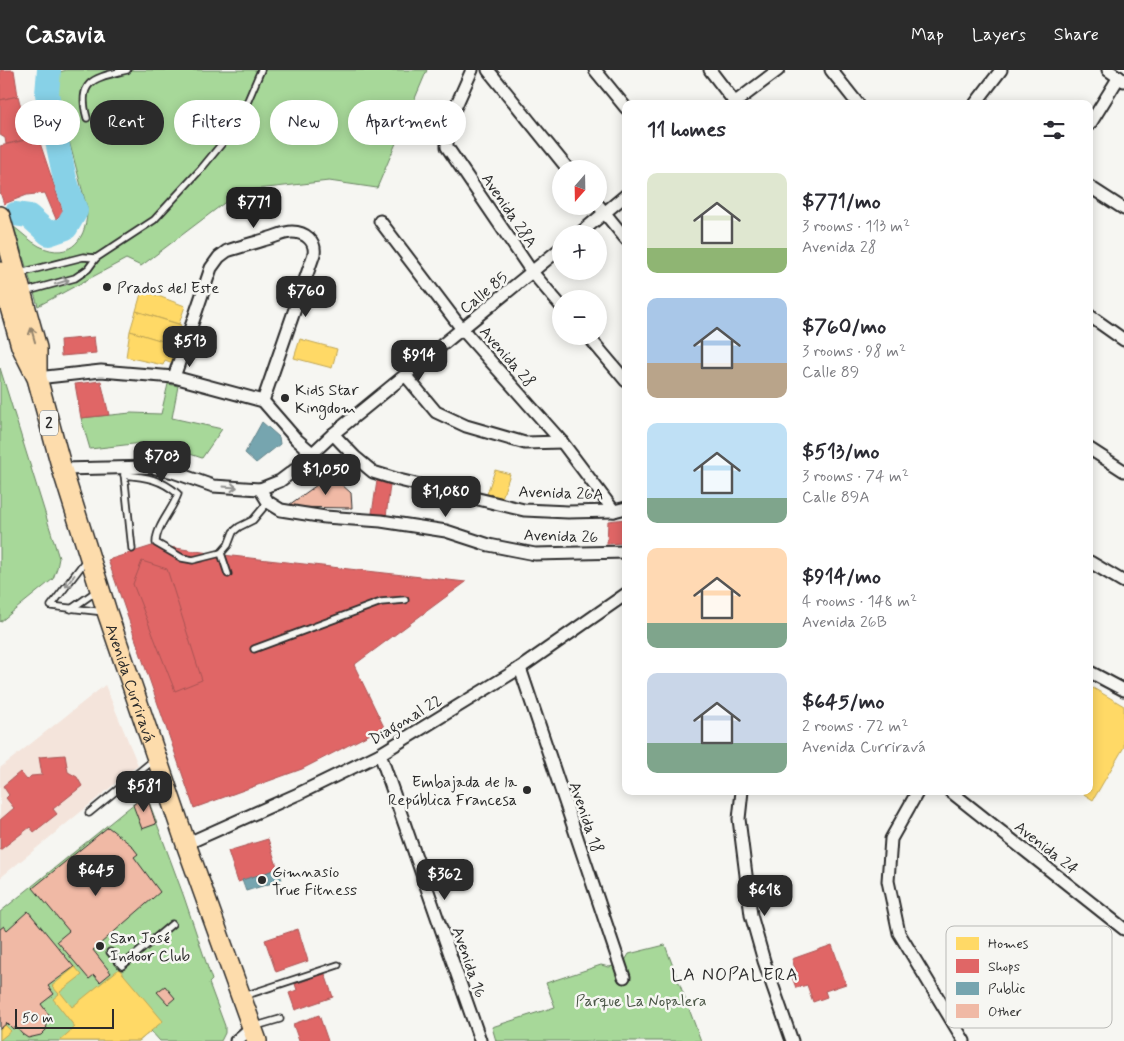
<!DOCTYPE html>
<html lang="en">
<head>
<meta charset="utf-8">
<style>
	body { margin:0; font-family:Mynerve,sans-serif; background:#f7f7f7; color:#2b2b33; height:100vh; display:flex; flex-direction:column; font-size:19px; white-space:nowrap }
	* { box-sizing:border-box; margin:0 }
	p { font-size:16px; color:#7c7c81 }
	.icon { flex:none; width:28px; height:28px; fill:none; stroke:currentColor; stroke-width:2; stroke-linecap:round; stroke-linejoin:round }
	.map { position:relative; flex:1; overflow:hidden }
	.details { position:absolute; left:622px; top:30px; width:471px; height:695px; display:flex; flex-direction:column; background:#fff; border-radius:10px; box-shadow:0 2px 12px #0003 }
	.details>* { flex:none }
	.top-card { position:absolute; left:15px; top:30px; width:475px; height:45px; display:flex; gap:10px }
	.needle { width:32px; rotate:200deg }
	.fabs { position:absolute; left:552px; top:90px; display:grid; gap:10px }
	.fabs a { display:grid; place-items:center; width:55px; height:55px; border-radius:50%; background:#fff; box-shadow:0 2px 12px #0003; font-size:25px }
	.scale { position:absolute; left:15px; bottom:12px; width:99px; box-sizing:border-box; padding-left:5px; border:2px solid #2b2b2b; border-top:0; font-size:14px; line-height:18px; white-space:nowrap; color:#2b2b2b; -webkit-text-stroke:4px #f6f6f2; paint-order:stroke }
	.price { position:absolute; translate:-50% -42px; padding:0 11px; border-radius:10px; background:#2b2b2b; color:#fff; font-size:16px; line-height:32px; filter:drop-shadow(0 1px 2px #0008) }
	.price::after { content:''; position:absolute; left:50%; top:30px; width:15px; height:11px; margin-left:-8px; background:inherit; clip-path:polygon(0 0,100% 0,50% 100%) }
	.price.active { background:#222; color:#fff }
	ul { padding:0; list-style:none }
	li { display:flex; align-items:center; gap:15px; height:125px; padding:0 25px }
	li span { display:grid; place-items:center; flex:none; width:140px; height:100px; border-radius:10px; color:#555 }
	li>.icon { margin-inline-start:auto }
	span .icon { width:60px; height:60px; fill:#fffc; stroke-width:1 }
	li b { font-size:21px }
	h2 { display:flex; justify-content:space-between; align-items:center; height:60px; padding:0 25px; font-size:21px }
	.chip { padding:0 18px; border-radius:22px; background:#fff; box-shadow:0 2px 12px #0003; font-size:18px; line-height:45px }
	.chip.active { background:#2b2b2b; color:#fff }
	header { display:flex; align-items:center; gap:30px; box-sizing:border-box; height:70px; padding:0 25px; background:#2b2b2b; color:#fff }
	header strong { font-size:24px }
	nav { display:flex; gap:28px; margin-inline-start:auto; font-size:18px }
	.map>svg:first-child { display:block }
</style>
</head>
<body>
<header>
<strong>Casavia</strong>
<nav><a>Map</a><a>Layers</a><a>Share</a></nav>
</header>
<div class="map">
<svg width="1124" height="971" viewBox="0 0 1124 971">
	<rect width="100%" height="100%" fill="#f6f6f2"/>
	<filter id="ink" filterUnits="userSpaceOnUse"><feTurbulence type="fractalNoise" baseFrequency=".02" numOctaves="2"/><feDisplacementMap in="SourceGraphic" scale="10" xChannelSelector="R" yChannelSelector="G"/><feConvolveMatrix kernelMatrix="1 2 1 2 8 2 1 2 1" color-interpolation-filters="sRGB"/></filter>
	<g filter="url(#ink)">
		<path fill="#f4e4db" d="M105,615L138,695L0,808V698Z"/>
		<g fill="#a7d899" stroke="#698262">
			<path d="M67,0H427L377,118L329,111L240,121L141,196L126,189L38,236L14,157C22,163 30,171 39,176C71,192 88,167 87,138L51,4Z"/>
			<path d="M0,298L59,488L57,498L53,509L0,552Z"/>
			<path d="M168,314L178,316L172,348L222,359L202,388L160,374L142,373L90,379L81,348L131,343L161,344Z"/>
			<path d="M146,724L184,827L212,910L209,913L225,956V963L221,971H160L151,961L139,971H0V842Z"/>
			<path d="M665,875L701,971H496L492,957L555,937L546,913L601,895L609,897L623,894L629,884Z"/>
		</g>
		<g fill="#ffd966" stroke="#bfa554">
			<path d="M142,220L185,236L179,254L136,241Z"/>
			<path d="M136,241L181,255L175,275L130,261Z"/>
			<path d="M130,261L179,276L173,293L165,290L163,295L126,287Z"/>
			<path d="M300,269L337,279L332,298L294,288Z"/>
			<path d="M495,400L510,404L502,428L487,424Z"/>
			<path d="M1093,618L1124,636V677L1093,730L1079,721H1090V624Z"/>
			<path d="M75,897L82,905L60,922L72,937L119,899L163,951L139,971H59L75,957L53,929L59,924L52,916Z"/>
			<path d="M5,955L11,961L0,970V959Z"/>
		</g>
		<g fill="#e06666" stroke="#aa5454">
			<path d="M0,0H14L18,26L0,30Z"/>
			<path d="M18,26L29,69L6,74L5,68L0,65V30Z"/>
			<path d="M38,67L63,142L56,149L45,123L27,125L4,134L0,122V76Z"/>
			<path d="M94,267L96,283L61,286L60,270Z"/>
			<path d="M101,311L109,345L81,348L75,314Z"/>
			<path d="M377,411L390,415L386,447L372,443Z"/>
			<path d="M626,449V465L623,473L607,474L608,451Z"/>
			<path d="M155,475L223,485L466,512L354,595L384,657L302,699L194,738L108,490Z"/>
			<path d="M142,491L167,499L202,610L175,621L133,514Z"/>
			<path d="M65,685L68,702L77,707L82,716L53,739L57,744L34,762L30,757L0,780V750L14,738L6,728L9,725L3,716L20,702L27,710L31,706L42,705L39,687Z"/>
			<path d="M268,769L278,799L238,812L228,781Z"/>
			<path d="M298,859L308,891L276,902L265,870Z"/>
			<path d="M832,875L846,914L825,921L827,927L813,932L807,915L796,918L792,907L797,905L792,889Z"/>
			<path d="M325,904L333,927L295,940L289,923L297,920L295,914Z"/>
			<path d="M319,945L328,971H299L293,954Z"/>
		</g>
		<g fill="#76a5af" stroke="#608087">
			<path d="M262,352L279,367L280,374L256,393L245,383Z"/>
			<path d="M278,799L282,810L246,821L242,810Z"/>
		</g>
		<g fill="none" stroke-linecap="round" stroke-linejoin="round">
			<path stroke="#87d1e7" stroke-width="24" d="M15,144L29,146L49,164L66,158L76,141L65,109L47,24L49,0"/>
		</g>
		<g fill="#f0b9a5" stroke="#2b2b2b">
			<path d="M331,405L351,423L352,438L286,437Z"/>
			<path d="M146,724L156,754L142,759L133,735Z"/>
			<path d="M108,757L131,775L138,784L134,787L160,822L93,880L111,903L100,912L94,905L89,909L57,871L69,861L33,818Z"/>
			<path d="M28,841L74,897L48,916L54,924L41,934L49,945L46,960L41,965L28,968L22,964L16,957L13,959L7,953L0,959V859L4,856L7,860Z"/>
			<path d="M165,916L175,928L168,934L157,922Z"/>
		</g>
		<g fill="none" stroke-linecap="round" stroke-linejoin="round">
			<g stroke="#2b2b2b" stroke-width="9">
				<g id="service">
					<path d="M87,48C76,9 96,8 127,0"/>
					<path d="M20,203L83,187L96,188"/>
					<path d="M24,222L75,208L88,199L96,188L154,150L201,99L233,60L243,42L261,0"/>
					<path d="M124,403L132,479"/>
					<path d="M124,405C146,407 161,409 178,424C172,441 156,456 156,473L182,488L193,490L221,483L228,504"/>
					<path d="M221,483L228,475L233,462L239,457L253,450L268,432"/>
					<path d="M86,490L51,536L104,542"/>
					<path d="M71,539L98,520"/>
					<path d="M254,579L381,532L405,530"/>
					<path d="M89,743L155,689"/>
					<path d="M110,882L122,896L172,854"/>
					<path d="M244,926L338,895"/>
					<path d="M256,956L280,949"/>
				</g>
			</g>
			<g stroke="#2b2b2b" stroke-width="15">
				<g id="minor">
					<path d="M472,0L447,56V77L532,202L561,236"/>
					<path d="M488,0L568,99"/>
					<path d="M595,0L626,38"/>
					<path d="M710,0L736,34"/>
					<path d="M831,0L858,34"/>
					<path d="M1108,0L1124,11"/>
					<path d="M733,34L778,0"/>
					<path d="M975,34L1001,0"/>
					<path d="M1090,54L1119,7"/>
					<path d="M1090,117L1124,139"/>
					<path d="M599,136L626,169"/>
					<path d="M380,151L462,259L562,372L614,441"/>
					<path d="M579,164L626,125"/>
					<path d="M1090,246L1124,270"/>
					<path d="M588,266L626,311"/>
					<path d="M406,306L436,342L466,356L525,373L562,372"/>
					<path d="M174,307L211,198L219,187L227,181C242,176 258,172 273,167C279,165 286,162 292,162C305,162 316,171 314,184L263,331"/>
					<path d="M37,308L101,301L174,307L263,331L296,369L312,383"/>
					<path d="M333,364L355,387L373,402L399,410L524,440L568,442L614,441L626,438"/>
					<path d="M1090,379L1124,401"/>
					<path d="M62,399L151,397L173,402L213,416L260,419L280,411L296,399L333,364L561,178"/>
					<path d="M260,419L268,432L281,440L325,447L381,451L446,461L489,475L535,484L626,482"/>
					<path d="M1090,492L1124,512"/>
					<path d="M520,598L624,907"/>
					<path d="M1090,602L1124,620"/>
					<path d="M380,684L480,970"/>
					<path d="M742,721L739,749L751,845L764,891L792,971"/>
					<path d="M918,721L891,769L888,811L899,863L964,971"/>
					<path d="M950,721L1124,859"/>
					<path d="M186,774L298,724L380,684L520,598L626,524"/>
					<path d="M236,971L252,957"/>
				</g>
			</g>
			<g stroke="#2b2b2b" stroke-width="22">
				<g id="trunk">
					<path d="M0,146L37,278V304"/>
					<path id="s1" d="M0,202L21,276L37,308L62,399L107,542L186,774L257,971"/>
				</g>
			</g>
			<use href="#service" stroke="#f6f6f2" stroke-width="5.5"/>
			<use href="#minor" stroke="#f6f6f2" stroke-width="11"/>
			<use href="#trunk" stroke="#fddcac" stroke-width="19"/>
		</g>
		<defs><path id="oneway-shaft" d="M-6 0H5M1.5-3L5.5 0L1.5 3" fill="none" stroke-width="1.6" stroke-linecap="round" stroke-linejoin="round" transform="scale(1.25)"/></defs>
		<g stroke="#90908e">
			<use href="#oneway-shaft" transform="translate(62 212) rotate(-17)"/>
			<use href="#oneway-shaft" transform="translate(230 417) rotate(4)"/>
			<use href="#oneway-shaft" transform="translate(70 511) rotate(127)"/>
		</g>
		<use stroke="#94846c" href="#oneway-shaft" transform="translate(33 265) rotate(-106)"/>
	</g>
	<g fill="#2b2b2b" stroke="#f6f6f2" stroke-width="2">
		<circle cx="107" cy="217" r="5"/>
		<circle cx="285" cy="328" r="5"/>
		<circle cx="527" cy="720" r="5"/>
		<circle cx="262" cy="810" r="5"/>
		<circle cx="100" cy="876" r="5"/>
	</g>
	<g text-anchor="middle" stroke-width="5" stroke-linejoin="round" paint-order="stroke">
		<rect fill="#f6f6f2" stroke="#686867" stroke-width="1" x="40" y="340.5" width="18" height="25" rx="4"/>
		<g font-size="15" font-weight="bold" fill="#2b2b2b">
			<text x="49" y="358">2</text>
		</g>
		<g font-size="16" fill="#2b2b2b" stroke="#f6f6f2">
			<text transform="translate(510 140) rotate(56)" y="6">Avenida 28A</text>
			<text transform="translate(483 222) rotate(-39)" y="6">Calle 85</text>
			<text transform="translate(508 286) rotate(49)" y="6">Avenida 28</text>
			<text transform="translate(561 422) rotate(2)" y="6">Avenida 26A</text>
			<text transform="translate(561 465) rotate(2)" y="6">Avenida 26</text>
			<text dy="6" stroke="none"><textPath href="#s1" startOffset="432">Avenida Curriravá</textPath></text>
			<text transform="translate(405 649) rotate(-31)" y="6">Diagonal 22</text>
			<text transform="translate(587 747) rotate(71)" y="6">Avenida 18</text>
			<text transform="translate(1047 777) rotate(38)" y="6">Avenida 24</text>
			<text transform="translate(470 892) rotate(71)" y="6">Avenida 16</text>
		</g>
		<g font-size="16" fill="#2b2b2b" stroke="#f6f6f2" text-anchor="start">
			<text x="117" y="223">Prados del Este</text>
			<text x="295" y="325">Kids Star<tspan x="295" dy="18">Kingdom</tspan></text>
			<text x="517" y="717" text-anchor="end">Embajada de la<tspan x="517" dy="18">República Francesa</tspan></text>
			<text x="272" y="807">Gimnasio<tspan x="272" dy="18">True Fitness</tspan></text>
			<text x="110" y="873">San José<tspan x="110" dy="18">Indoor Club</tspan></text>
		</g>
		<g font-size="16" fill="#4a5646" stroke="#f6f6f2">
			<text x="641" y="936">Parque La Nopalera</text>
		</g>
		<g font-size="18" letter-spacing="1" fill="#2b2b2b" stroke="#f6f6f2">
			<text x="735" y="910">LA NOPALERA</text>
		</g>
	</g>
	<rect x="946" y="856" width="166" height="102" rx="8" fill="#f6f6f2" stroke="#b9b9b6" stroke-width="1"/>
	<rect x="956" y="867" width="23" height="13" fill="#ffd966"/>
	<rect x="956" y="889" width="23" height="14" fill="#e06666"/>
	<rect x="956" y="912" width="23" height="13" fill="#76a5af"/>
	<rect x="956" y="934" width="23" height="14" fill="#f0b9a5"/>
	<g font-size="14" fill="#2b2b2b">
		<text x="988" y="878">Homes</text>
		<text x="988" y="901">Shops</text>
		<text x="988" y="923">Public</text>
		<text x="988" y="946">Other</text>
	</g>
</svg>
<div class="fabs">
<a><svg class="needle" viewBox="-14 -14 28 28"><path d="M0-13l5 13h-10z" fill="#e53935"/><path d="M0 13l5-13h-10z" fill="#7c7c81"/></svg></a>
<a>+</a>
<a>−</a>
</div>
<div class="scale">50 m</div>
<b class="price active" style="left:254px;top:159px">$771</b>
<b class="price" style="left:306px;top:248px">$760</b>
<b class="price" style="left:190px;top:298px">$513</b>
<b class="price" style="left:419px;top:312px">$914</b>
<b class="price" style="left:162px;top:413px">$703</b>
<b class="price" style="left:326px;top:426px">$1,050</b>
<b class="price" style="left:446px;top:448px">$1,080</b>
<b class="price" style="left:144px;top:743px">$581</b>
<b class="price" style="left:96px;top:827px">$645</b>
<b class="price" style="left:445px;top:831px">$362</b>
<b class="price" style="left:765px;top:847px">$618</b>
<div class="top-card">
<a class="chip">Buy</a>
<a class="chip active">Rent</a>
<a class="chip">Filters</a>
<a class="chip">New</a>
<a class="chip">Apartment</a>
</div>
<section class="details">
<h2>11 homes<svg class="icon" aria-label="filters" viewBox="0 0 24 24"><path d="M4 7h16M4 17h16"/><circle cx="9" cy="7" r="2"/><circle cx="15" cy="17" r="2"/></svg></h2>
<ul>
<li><span style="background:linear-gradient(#dfe7d0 75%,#8fb573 0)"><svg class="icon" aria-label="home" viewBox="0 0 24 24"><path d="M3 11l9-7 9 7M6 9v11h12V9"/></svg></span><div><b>$771/mo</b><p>3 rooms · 113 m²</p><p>Avenida 28</p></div></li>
<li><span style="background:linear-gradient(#a9c7e8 65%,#b9a48a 0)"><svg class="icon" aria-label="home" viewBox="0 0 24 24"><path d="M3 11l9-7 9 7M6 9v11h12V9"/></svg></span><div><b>$760/mo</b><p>3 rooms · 98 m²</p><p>Calle 89</p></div></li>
<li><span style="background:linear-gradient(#bfe0f5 75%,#7fa58c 0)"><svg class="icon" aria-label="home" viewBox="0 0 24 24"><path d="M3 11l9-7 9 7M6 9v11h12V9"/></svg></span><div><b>$513/mo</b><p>3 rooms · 74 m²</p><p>Calle 89A</p></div></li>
<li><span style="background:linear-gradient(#ffd9b3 75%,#7fa58c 0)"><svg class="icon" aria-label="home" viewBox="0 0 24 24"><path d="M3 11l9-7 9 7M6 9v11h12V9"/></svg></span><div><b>$914/mo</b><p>4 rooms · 148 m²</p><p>Avenida 26B</p></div></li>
<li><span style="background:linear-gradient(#c9d6e8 70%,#7fa58c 0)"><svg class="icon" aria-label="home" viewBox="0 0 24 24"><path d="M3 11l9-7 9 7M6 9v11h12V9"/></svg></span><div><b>$645/mo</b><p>2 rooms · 72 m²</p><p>Avenida Curriravá</p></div></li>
</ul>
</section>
</div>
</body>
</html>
